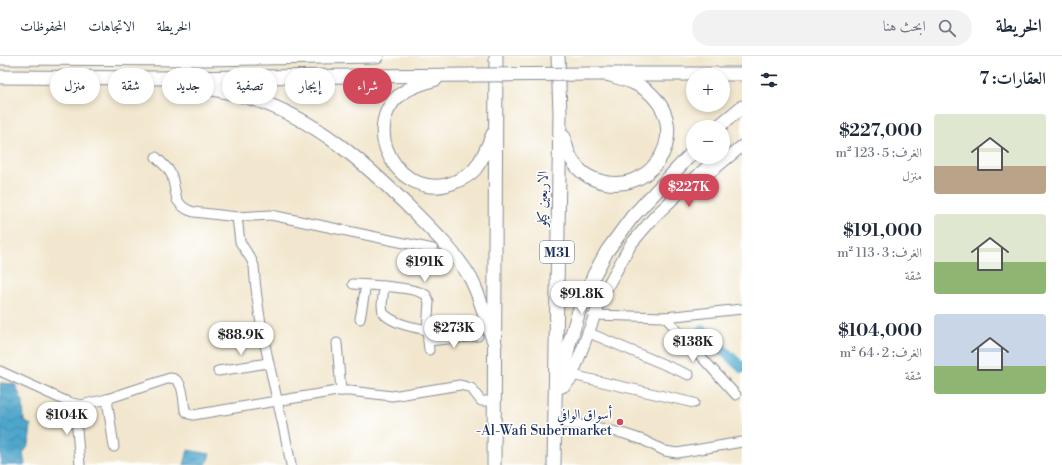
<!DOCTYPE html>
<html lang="ar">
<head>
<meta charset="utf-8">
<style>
	body { margin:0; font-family:"Libre Bodoni",Amiri,serif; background:#f2f2f3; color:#1f2937; direction:rtl; height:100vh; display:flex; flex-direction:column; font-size:15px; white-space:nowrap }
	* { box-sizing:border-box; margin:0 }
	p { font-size:13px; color:#747a83 }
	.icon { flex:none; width:22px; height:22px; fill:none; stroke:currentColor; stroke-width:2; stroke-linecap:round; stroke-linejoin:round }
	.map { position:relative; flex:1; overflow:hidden; direction:ltr }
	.drawer { display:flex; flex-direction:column; background:#fff; width:320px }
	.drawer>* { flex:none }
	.banner { position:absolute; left:12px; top:12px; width:380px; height:36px; direction:rtl; display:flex; gap:8px }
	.controls { position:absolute; left:686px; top:12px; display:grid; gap:8px }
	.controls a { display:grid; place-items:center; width:44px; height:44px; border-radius:50%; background:#fff; box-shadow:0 2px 6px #0003; font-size:20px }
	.price { position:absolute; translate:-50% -34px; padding:0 9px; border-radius:14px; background:#fff; color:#222; font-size:13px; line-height:26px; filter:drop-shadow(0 1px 2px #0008) }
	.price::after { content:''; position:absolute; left:50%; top:24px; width:12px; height:9px; margin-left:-6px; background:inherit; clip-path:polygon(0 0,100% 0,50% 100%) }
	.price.on { background:#d1495b; color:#fff }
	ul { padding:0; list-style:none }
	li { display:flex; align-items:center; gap:12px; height:100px; padding:0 16px }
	li span { display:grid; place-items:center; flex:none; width:112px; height:80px; border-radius:4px; color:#555 }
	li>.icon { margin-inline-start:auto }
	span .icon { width:48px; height:48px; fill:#fffc; stroke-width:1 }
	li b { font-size:17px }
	h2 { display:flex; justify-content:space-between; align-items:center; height:48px; padding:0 16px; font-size:17px }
	.chip { padding:0 14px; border-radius:18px; background:#fff; box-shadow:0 2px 6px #0003; font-size:14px; line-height:36px }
	.chip.on { background:#d1495b; color:#fff }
	header { display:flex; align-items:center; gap:24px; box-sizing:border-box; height:56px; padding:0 20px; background:#fff; border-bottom:1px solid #e0e1e3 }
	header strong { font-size:19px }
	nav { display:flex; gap:22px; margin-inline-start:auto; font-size:14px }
	.search { width:280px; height:36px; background:#f2f2f3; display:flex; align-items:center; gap:10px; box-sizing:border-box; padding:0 14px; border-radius:22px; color:#747a83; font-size:15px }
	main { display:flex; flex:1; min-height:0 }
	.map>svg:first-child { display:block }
</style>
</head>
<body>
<header>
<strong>الخريطة</strong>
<div class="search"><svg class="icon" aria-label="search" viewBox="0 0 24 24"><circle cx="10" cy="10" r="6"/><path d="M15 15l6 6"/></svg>ابحث هنا</div>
<nav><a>الخريطة</a><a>الاتجاهات</a><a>المحفوظات</a></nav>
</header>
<main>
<section class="drawer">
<h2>العقارات: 7<svg class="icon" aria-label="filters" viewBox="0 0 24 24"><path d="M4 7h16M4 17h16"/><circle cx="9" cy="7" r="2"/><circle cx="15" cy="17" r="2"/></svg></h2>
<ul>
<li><span style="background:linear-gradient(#dfe7d0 65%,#b9a48a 0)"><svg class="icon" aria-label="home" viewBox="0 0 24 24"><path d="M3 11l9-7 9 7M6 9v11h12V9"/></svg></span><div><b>$227,000</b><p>الغرف: 5 · 123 m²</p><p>منزل</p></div></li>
<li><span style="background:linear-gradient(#dfe7d0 60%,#8fb573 0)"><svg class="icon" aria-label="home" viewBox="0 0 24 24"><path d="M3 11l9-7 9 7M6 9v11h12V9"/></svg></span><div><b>$191,000</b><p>الغرف: 3 · 113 m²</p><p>شقة</p></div></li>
<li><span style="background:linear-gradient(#c9d6e8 65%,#8fb573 0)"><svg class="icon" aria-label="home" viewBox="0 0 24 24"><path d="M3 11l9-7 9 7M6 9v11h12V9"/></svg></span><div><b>$104,000</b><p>الغرف: 2 · 64 m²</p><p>شقة</p></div></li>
</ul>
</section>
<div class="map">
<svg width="742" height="409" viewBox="0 0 742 409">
	<defs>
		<pattern id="water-waves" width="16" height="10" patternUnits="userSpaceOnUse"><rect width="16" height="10" fill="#4da6cb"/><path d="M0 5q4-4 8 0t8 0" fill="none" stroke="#3f88a8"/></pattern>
	</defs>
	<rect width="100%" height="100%" fill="#fff"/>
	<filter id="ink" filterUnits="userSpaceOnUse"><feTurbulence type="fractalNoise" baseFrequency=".025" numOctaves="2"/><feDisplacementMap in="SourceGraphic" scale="8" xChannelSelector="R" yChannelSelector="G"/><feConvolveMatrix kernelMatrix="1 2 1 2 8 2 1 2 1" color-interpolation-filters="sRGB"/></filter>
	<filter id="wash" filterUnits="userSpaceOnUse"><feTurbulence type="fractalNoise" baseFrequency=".012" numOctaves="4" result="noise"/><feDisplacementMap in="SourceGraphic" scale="16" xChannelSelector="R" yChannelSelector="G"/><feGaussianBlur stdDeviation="0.9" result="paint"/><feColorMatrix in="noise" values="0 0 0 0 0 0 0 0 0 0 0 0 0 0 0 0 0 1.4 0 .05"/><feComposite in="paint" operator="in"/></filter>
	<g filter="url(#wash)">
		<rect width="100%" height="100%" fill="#f2e7ce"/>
		<g fill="url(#water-waves)" stroke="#346a94">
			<path d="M0,327L15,328L23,346L24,365L31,369L29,389L23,397L25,409H1Z"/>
			<path d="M188,394L210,398L206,409H184Z"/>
		</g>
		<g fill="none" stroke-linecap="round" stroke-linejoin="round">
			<path stroke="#4da6cb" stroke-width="11" d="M702,274L742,312"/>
		</g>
	</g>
	<g filter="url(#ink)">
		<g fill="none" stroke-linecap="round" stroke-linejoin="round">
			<g stroke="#868b96" stroke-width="11">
				<g id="minor">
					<path d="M156,101L168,113L172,120L177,144L182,150L188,154L194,156L237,161L271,159L433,193"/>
					<path d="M237,161L240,186L251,203L254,210C258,278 279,342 291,409"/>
					<path d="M353,228C368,229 416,231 426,239L429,246L427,274L429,294"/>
					<path d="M384,230L382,249L383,257C394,268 412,271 427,274"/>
					<path d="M594,259L665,261L742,253"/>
					<path d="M665,261L736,339"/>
					<path d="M360,263L366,229"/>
					<path d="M587,276L689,319"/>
					<path d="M428,285L478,280"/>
					<path d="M337,287L341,335"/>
					<path d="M0,315L68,346L81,349L107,343L170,322C184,322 183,343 185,354L189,358L193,359L337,335H350L392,340L460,329L471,332L481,345H494"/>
					<path d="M218,315L268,307"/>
					<path d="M572,319L694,347"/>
					<path d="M107,343L114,391"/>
					<path d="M75,348L80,409"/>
					<path d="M555,367L592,370L625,378L643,384L665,395L677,397L742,386"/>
				</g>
			</g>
			<g stroke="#868b96" stroke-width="13">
				<g id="major">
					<path d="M713,114L742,90"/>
					<path d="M555,334L564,330L571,323L602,240L631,188L655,160L717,101"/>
				</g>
			</g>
			<g stroke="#868b96" stroke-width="15">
				<g id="highway">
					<path d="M0,2L205,3L377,0"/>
					<path d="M591,18H742"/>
					<path d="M0,21L152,22L472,19"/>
					<path d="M436,23C426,26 416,29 407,34C353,66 400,152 457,125C464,122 470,119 475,113C483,103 488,90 493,78"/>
					<path d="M185,28C207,32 229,35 250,42C315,62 365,107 412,154C434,176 456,197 471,223C482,244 486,267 495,288"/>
					<path d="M718,71L742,51"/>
					<path d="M564,81C567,99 576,116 594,123C647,145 692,81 653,40C641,27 623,23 607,18"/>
					<path d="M557,330L564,313L569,288L579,255L594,219L607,195L632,161L693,96"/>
					<path d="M494,409L496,0"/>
					<path d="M554,409L560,58L558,0"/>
				</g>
			</g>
			<use href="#minor" stroke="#fff" stroke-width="9"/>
			<use href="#major" stroke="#fff" stroke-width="11"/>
			<use href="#highway" stroke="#fff" stroke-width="13"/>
			<g stroke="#868b96" stroke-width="15" stroke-linecap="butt">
				<path id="highway-bridge" d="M472,19L591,18"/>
			</g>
			<use href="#highway-bridge" stroke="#fff" stroke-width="13"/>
		</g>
	</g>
	<circle fill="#d1495b" stroke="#fff" stroke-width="1.5" cx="620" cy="366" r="4"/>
	<g text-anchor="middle" stroke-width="3" stroke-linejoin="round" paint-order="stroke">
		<rect fill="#fff" stroke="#5f6d8e" stroke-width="1" x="540" y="185" width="34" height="22" rx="3"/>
		<g font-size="13" font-weight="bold" fill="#1b2f5e">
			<text x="557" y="201">M31</text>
		</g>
		<g font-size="14" fill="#1b2f5e" stroke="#fff">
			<text transform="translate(542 143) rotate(-89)" y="5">الاربعين كيلو</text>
		</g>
		<g font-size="14" fill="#1b2f5e" stroke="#fff" text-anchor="end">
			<text x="612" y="363">أسواق الوافي<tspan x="612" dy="16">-Al-Wafi Subermarket</tspan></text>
		</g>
	</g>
</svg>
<div class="controls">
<a>+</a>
<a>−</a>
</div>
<b class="price on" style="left:689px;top:152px">$227K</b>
<b class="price" style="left:425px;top:227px">$191K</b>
<b class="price" style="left:582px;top:259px">$91.8K</b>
<b class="price" style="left:454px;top:293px">$273K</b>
<b class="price" style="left:241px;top:300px">$88.9K</b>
<b class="price" style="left:693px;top:307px">$138K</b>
<b class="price" style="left:67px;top:380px">$104K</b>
<div class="banner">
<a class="chip on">شراء</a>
<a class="chip">إيجار</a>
<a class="chip">تصفية</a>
<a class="chip">جديد</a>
<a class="chip">شقة</a>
<a class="chip">منزل</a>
</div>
</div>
</main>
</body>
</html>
